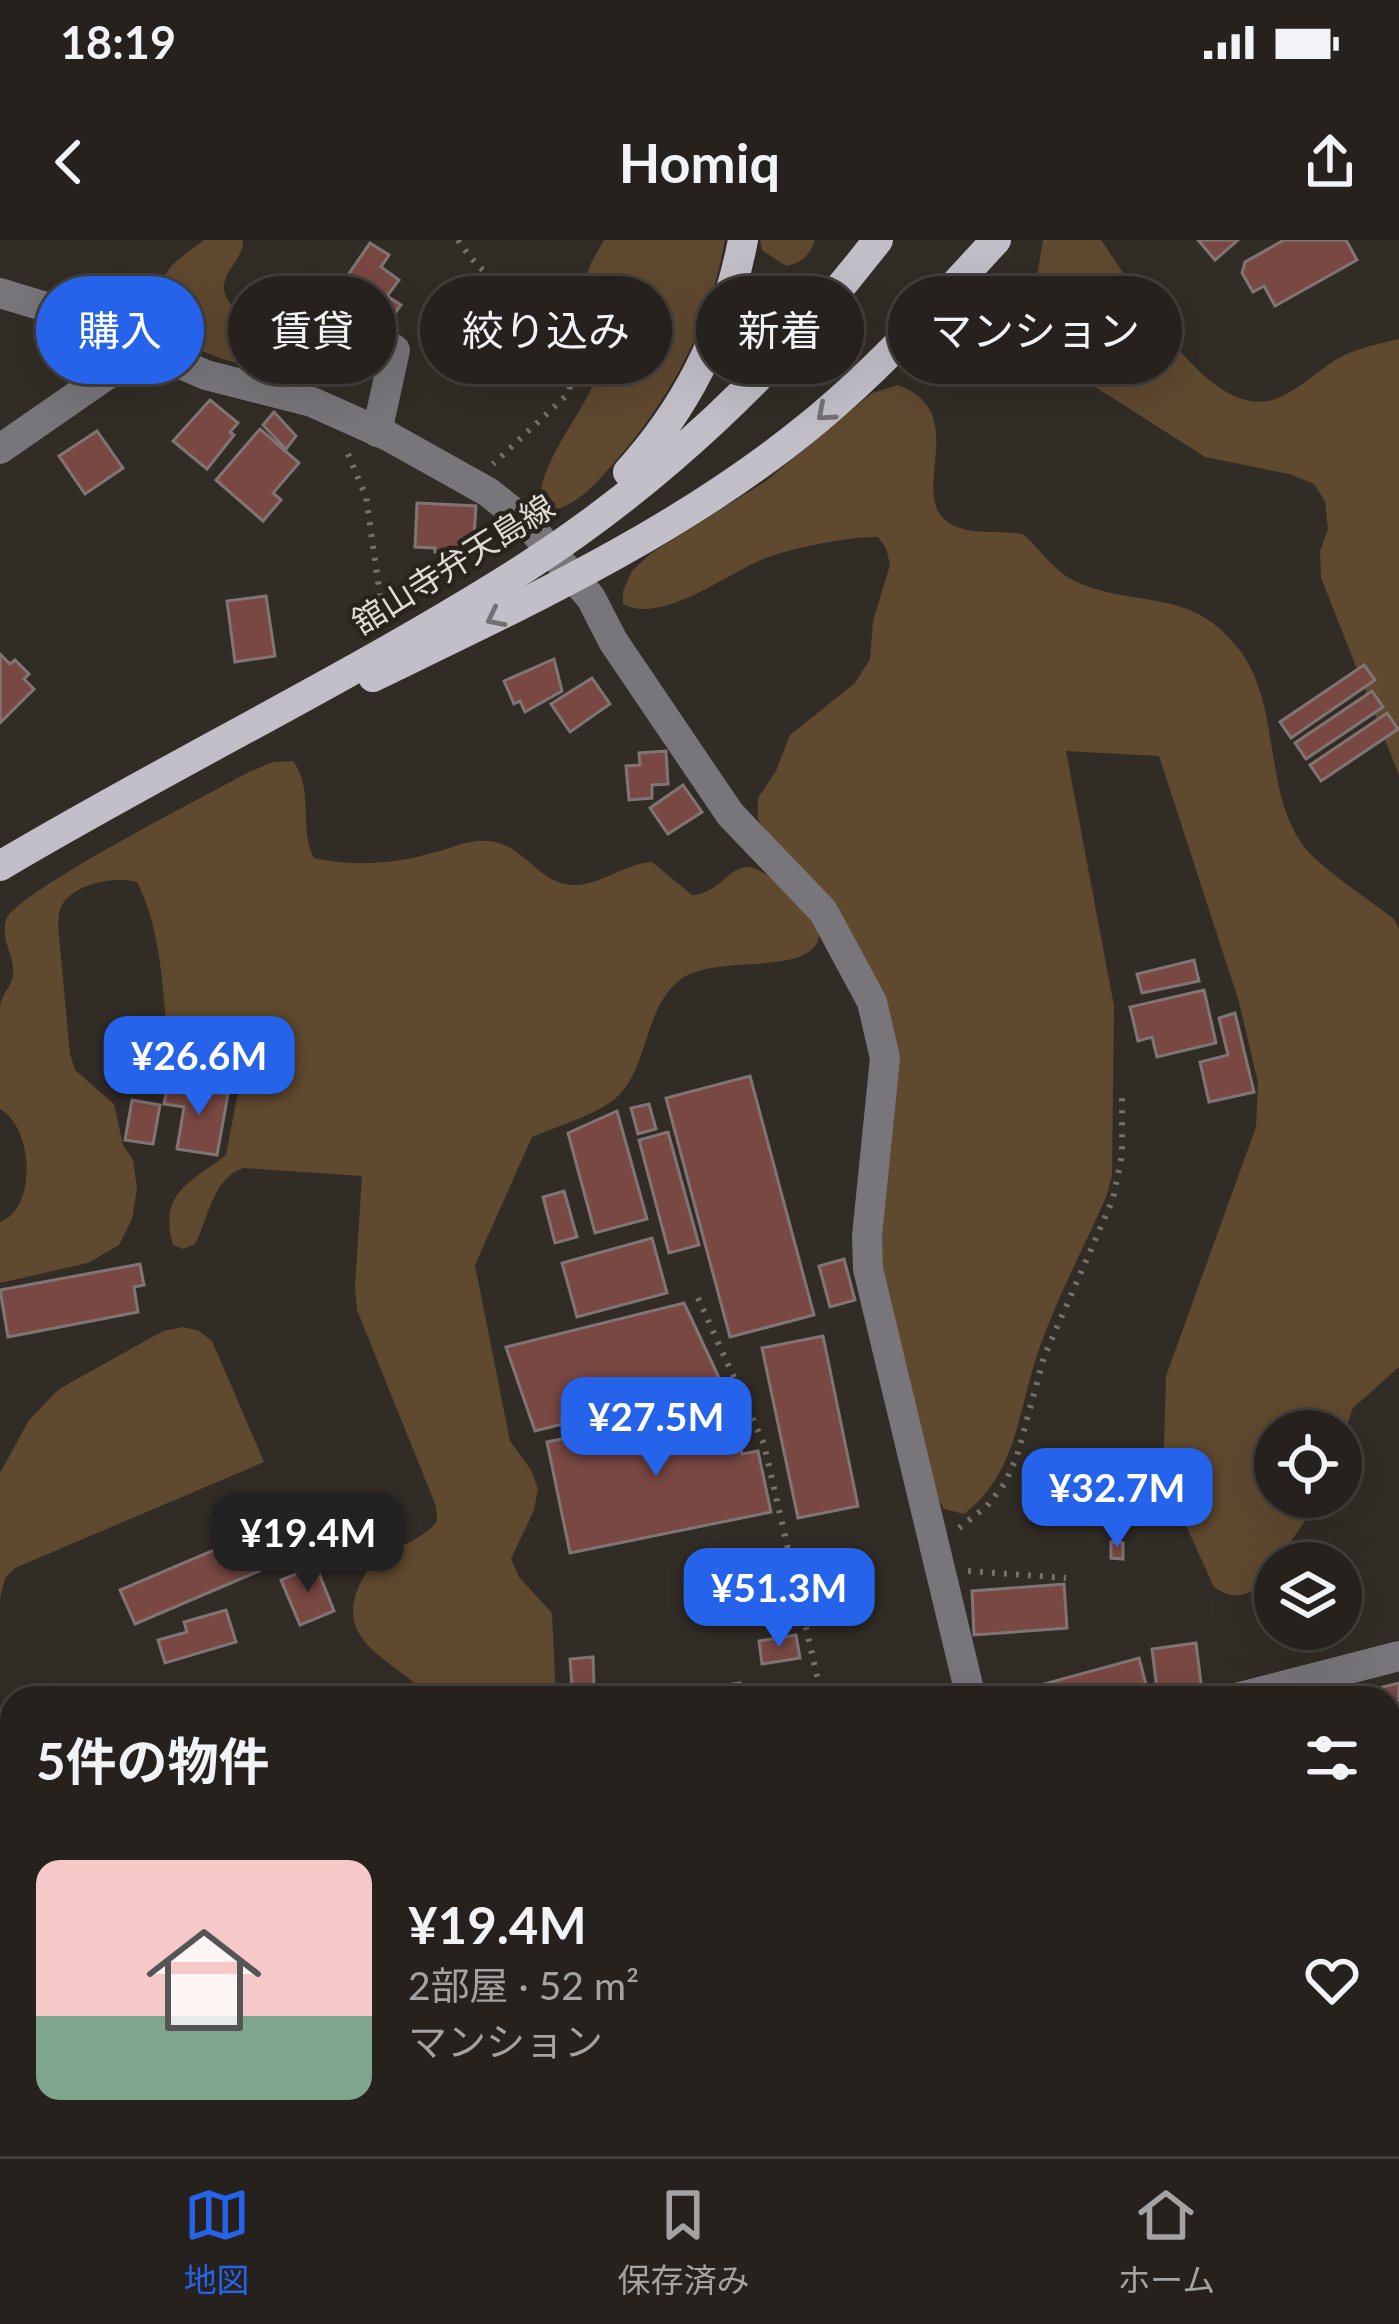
<!DOCTYPE html>
<html lang="ja">
<head>
<meta charset="utf-8">
<style>
	body { margin:0; font-family:Lato,"Noto Sans JP",sans-serif; background:#2e2925; color:#f1f3f6; height:100vh; display:flex; flex-direction:column; font-size:45px; white-space:nowrap }
	* { box-sizing:border-box; margin:0 }
	p { font-size:39px; color:#a4a3a3 }
	.icon { flex:none; width:66px; height:66px; fill:none; stroke:currentColor; stroke-width:2; stroke-linecap:round; stroke-linejoin:round }
	.map { position:relative; flex:1; overflow:hidden }
	.panel { position:absolute; left:0px; top:1446px; width:1401px; height:471px; display:flex; flex-direction:column; background:#26211c; border-radius:36px 36px 0 0; box-shadow:0 12px 48px #0002,0 0 0 3px #423e3b }
	.panel>* { flex:none }
	.guide { position:absolute; left:36px; top:36px; width:1329px; height:108px; display:flex; gap:24px }
	.tools { position:absolute; left:1254px; top:1170px; display:grid; gap:24px }
	.tools a { display:grid; place-items:center; width:108px; height:108px; border-radius:50%; background:#26211c; box-shadow:0 12px 48px #0002,0 0 0 3px #423e3b; font-size:60px }
	.price { position:absolute; translate:-50% -102px; padding:0 27px; border-radius:24px; background:#2563eb; color:#fff; font-size:39px; line-height:78px; filter:drop-shadow(0 3px 6px #0008) }
	.price::after { content:''; position:absolute; left:50%; top:72px; width:36px; height:27px; margin-left:-18px; background:inherit; clip-path:polygon(0 0,100% 0,50% 100%) }
	.price.on { background:#222; color:#fff }
	ul { padding:0; list-style:none }
	li { display:flex; align-items:center; gap:36px; height:300px; padding:0 36px }
	li span { display:grid; place-items:center; flex:none; width:336px; height:240px; border-radius:24px; color:#555 }
	li>.icon { margin-inline-start:auto }
	span .icon { width:144px; height:144px; fill:#fffc; stroke-width:1 }
	li b { font-size:51px }
	h2 { display:flex; justify-content:space-between; align-items:center; height:144px; padding:0 36px; font-size:51px }
	.pill { padding:0 42px; border-radius:54px; background:#26211c; box-shadow:0 12px 48px #0002,0 0 0 3px #423e3b; font-size:42px; line-height:108px }
	.pill.on { background:#2563eb; color:#fff }
	.status { display:flex; justify-content:space-between; align-items:center; height:84px; padding:0 60px; background:#26211c; direction:ltr }
	.status svg { height:33px; fill:currentColor }
	header { display:flex; justify-content:space-between; align-items:center; height:156px; padding:0 36px; background:#26211c; font-size:54px; font-weight:700 }
	.menu { display:flex; justify-content:space-around; align-items:center; height:168px; border-top:3px solid #423e3b; background:#26211c; font-size:33px; color:#a4a3a3 }
	.menu a { display:grid; justify-items:center; gap:6px }
	.menu .on { color:#2563eb }
	.map>svg:first-child { display:block }
</style>
</head>
<body>
<div class="status"><b>18:19</b><svg viewBox="0 0 49 12"><path d="M0 12V9h3v3zM5 12V6h3v6zM10 12V3h3v9zM15 12V0h3v12zM26 1h20v11H26zM47 4h2v5h-2z"/></svg></div>
<header><svg class="icon" aria-label="back" viewBox="0 0 24 24"><path d="M15 5l-7 7 7 7"/></svg>Homiq<svg class="icon" aria-label="share" viewBox="0 0 24 24"><path d="M12 15V3M7 8l5-5 5 5M5 13v7h14v-7"/></svg></header>
<div class="map">
<svg width="1399" height="1916" viewBox="0 0 1399 1916">
	<rect width="100%" height="100%" fill="#322c26"/>
	<g fill="#5f492f">
		<path d="M204,0H243C244,23 213,36 228,60C242,82 276,87 267,119L257,126C214,123 132,88 167,32C176,18 191,11 204,0Z"/>
		<path d="M604,0H725C710,86 670,160 613,224C594,245 582,261 555,270L542,263C533,231 586,169 598,134C616,84 586,81 586,43C586,27 597,13 604,0Z"/>
		<path d="M760,0H815C810,15 802,23 786,26L762,10Z"/>
		<path d="M1043,0H1101C1133,45 1209,183 1275,159C1298,151 1317,131 1337,119C1356,108 1378,104 1399,99V535L1321,338L1320,311L1328,289L1325,261L1314,244L1289,234L1205,217L1097,148L1068,136L1045,108L1039,76L1037,36Z"/>
		<path d="M898,145C978,174 898,264 957,287C977,295 1002,290 1023,294C1041,310 1054,332 1077,342C1138,369 1193,346 1241,412C1281,468 1263,548 1302,604C1317,626 1370,660 1394,679L1399,689V1127L1353,1168L1341,1202V1191H1275V1257H1322L1258,1348C1240,1358 1230,1358 1214,1347L1163,1235L1166,1136L1256,887L1258,843L1239,762L1159,516L1066,511L1114,766L1112,936L1106,957C1085,1005 1060,1052 1042,1101C1018,1162 1020,1232 964,1274L944,1269L934,1253L878,1012L897,817L758,579V558L776,531L790,495L855,443L870,419L873,381L890,325L886,308L878,297C851,296 794,308 768,317C732,330 662,386 623,364V351L632,331L650,314L766,241L872,153Z"/>
		<path d="M293,521C315,551 298,587 314,618C354,627 393,624 432,613C447,610 462,602 477,601C522,598 529,635 565,644C594,651 623,623 652,622L692,655C721,653 725,629 747,627C766,625 826,683 818,701C803,736 715,714 681,739C640,770 651,836 608,864C586,878 556,887 532,897L475,1025L510,1201L531,1230L538,1249L534,1270L511,1319L519,1337L552,1373L556,1458C531,1458 452,1464 434,1457C423,1452 413,1441 403,1434C366,1407 336,1386 364,1336C380,1307 419,1306 437,1281L436,1266L357,1070L355,1046L362,936L243,928C212,939 209,978 195,1004L183,1009L173,1005C158,951 192,942 226,915L238,852C222,833 191,844 171,825C162,765 165,697 137,642C115,636 75,643 62,665C58,671 59,678 58,685L70,814L75,830L114,864L123,905L133,920L137,948L132,979L119,1005L88,1023L0,1043V982C37,969 34,888 0,869C0,835 0,801 0,767C1,754 12,747 13,734C15,715 0,701 6,680C14,653 211,553 249,532L273,522Z"/>
		<path d="M183,1087L199,1091L212,1101L264,1222L15,1328L5,1338L0,1358V1233L29,1180L59,1149L163,1091Z"/>
	</g>
	<path fill="#021b29" d="M961,1905H1035V1916H960Z"/>
	<g fill="#794843" stroke="#807574" stroke-width="3">
		<path d="M1198,0H1238L1215,20Z"/>
		<path d="M1284,0H1346L1357,20L1275,66L1264,46L1253,52L1242,33L1245,22Z"/>
		<path d="M370,3L389,15L381,27L399,40L387,56L401,65L393,76L380,67L371,80L348,65L353,58L339,48Z"/>
		<path d="M324,78L367,106L348,134L306,105Z"/>
		<path d="M210,160L238,183L230,192L234,195L207,229L173,201Z"/>
		<path d="M274,172L296,196L286,209L263,185Z"/>
		<path d="M260,189L299,223L273,253L281,260L263,281L216,240Z"/>
		<path d="M97,191L123,228L85,254L59,216Z"/>
		<path d="M417,263L476,266L473,314L435,312V308L415,307Z"/>
		<path d="M266,356L275,416L235,422L227,361Z"/>
		<path d="M0,414L10,424L15,420L29,434L24,439L34,449L0,483Z"/>
		<path d="M554,419L562,451L525,472L520,461L514,464L504,441Z"/>
		<path d="M1364,425L1375,440L1291,498L1280,482Z"/>
		<path d="M592,438L610,464L570,492L551,464Z"/>
		<path d="M1372,451L1383,467L1306,519L1295,503Z"/>
		<path d="M1387,473L1398,489L1321,541L1310,525Z"/>
		<path d="M666,511L668,544L652,545V558L629,560L626,526L640,525L639,513Z"/>
		<path d="M683,545L702,572L668,594L650,568Z"/>
		<path d="M1194,720L1199,741L1142,753L1137,734Z"/>
		<path d="M1204,750L1216,803L1157,817L1152,797L1138,801L1130,767Z"/>
		<path d="M1235,773L1254,852L1209,862L1200,822L1228,815L1219,778Z"/>
		<path d="M750,836L814,1075L730,1097L666,858Z"/>
		<path d="M168,844L228,854L217,915L177,909L184,867L164,864Z"/>
		<path d="M132,860L160,865L153,904L125,900Z"/>
		<path d="M649,864L656,889L638,894L631,868Z"/>
		<path d="M617,871L647,979L595,993L568,893Z"/>
		<path d="M668,892L699,1005L669,1013L639,900Z"/>
		<path d="M564,951L577,997L555,1003L543,957Z"/>
		<path d="M652,998L667,1053L577,1077L562,1023Z"/>
		<path d="M844,1019L855,1060L830,1067L819,1026Z"/>
		<path d="M140,1024L144,1045L134,1047L138,1072L8,1097L0,1050Z"/>
		<path d="M684,1063L722,1144L535,1191L506,1107Z"/>
		<path d="M823,1096L858,1266L798,1278L762,1108Z"/>
		<path d="M732,1164L742,1214L758,1211L771,1272L570,1313L547,1202Z"/>
		<path d="M1082,1229L1108,1230L1107,1269L1080,1267Z"/>
		<path d="M280,1282L294,1316L135,1384L120,1350Z"/>
		<path d="M1111,1302L1123,1303V1319L1111,1318Z"/>
		<path d="M316,1326L334,1371L300,1385L281,1340Z"/>
		<path d="M1064,1344L1067,1388L974,1395L972,1351Z"/>
		<path d="M226,1370L236,1402L165,1423L158,1400L187,1392L184,1382Z"/>
		<path d="M796,1395L800,1418L762,1424L759,1401Z"/>
		<path d="M1196,1403L1202,1452L1158,1458L1152,1409Z"/>
		<path d="M593,1417L594,1445L572,1446L570,1419Z"/>
		<path d="M1139,1418L1149,1456L1024,1458L1022,1450Z"/>
		<path d="M740,1443L743,1458H676L675,1453Z"/>
		<path d="M1399,1443V1479L1389,1481V1458H1355L1354,1454Z"/>
		<path d="M148,1446L151,1458H135L132,1450Z"/>
		<path d="M1399,1495V1531L1389,1533V1498Z"/>
		<path d="M1389,1606L1397,1640L1389,1642Z"/>
		<path d="M10,1638L12,1774L0,1778V1641Z"/>
		<path d="M1399,1657V1685L1389,1688V1659Z"/>
		<path d="M1399,1699V1726L1389,1728V1702Z"/>
		<path d="M12,1845V1863L0,1867V1849Z"/>
		<path d="M66,1905H136L140,1916H34Z"/>
		<path d="M331,1905H385L392,1916H338Z"/>
		<path d="M518,1905H539L545,1916H499Z"/>
		<path d="M560,1905H658L629,1916H564Z"/>
	</g>
	<g fill="none" stroke-linecap="round" stroke-linejoin="round">
		<g stroke="#76716c" stroke-width="6" stroke-dasharray="3 9" stroke-linecap="butt">
			<path d="M458,0C489,50 555,76 574,135L567,155L493,224"/>
			<path d="M348,214L366,257L383,376"/>
			<path d="M698,1058L764,1204L822,1458"/>
			<path d="M959,1288L987,1266L1005,1243L1017,1216L1044,1117L1113,959L1122,915V857"/>
			<path d="M968,1331L1066,1338"/>
			<path d="M548,1905L555,1916"/>
		</g>
		<g stroke="#78767a" stroke-width="30">
			<path d="M0,53L56,70L206,135L312,162L388,196L488,252L527,283L591,358L613,401L730,574L823,671L872,762L885,818L867,996L868,1029L971,1458"/>
			<path d="M339,72L395,110L377,192"/>
			<path d="M0,209L124,123L138,106"/>
			<path d="M1236,1458L1399,1416"/>
			<path d="M0,1518L12,1523"/>
			<path d="M0,1589L12,1611"/>
			<path d="M1389,1745L1399,1743"/>
			<path d="M0,1799L12,1794"/>
			<path d="M165,1905L171,1916"/>
			<path d="M721,1916L736,1905"/>
		</g>
		<g stroke="#c2bfc8" stroke-width="30">
			<path d="M628,232C688,166 726,88 743,0"/>
			<path d="M373,437C523,364 678,293 808,187C877,131 936,65 996,0"/>
			<path d="M0,626C173,523 355,436 525,328C659,242 781,126 878,0"/>
		</g>
	</g>
	<defs><path id="oneway-chevron" d="M-2-3.5L2.5 0L-2 3.5" fill="none" stroke-width="1.6" stroke-linecap="round" stroke-linejoin="round" transform="scale(3)"/></defs>
	<g stroke="#757172">
		<use href="#oneway-chevron" transform="translate(825 173) rotate(139)"/>
		<use href="#oneway-chevron" transform="translate(495 378) rotate(153)"/>
	</g>
	<g text-anchor="middle" stroke-width="9" stroke-linejoin="round" paint-order="stroke">
		<g font-size="33" fill="#dedad6" stroke="#28231c">
			<text transform="translate(453 324) rotate(-32)" y="12">舘山寺弁天島線</text>
		</g>
	</g>
</svg>
<div class="tools">
<a><svg class="icon" aria-label="locate" viewBox="0 0 24 24"><circle cx="12" cy="12" r="6"/><path d="M12 2v4M12 18v4M2 12h4M18 12h4"/></svg></a>
<a><svg class="icon" aria-label="layers" viewBox="0 0 24 24"><path d="M12 4l9 5-9 5-9-5zM3 14l9 5 9-5"/></svg></a>
</div>
<b class="price" style="left:199px;top:878px">¥26.6M</b>
<b class="price" style="left:656px;top:1239px">¥27.5M</b>
<b class="price" style="left:1117px;top:1310px">¥32.7M</b>
<b class="price on" style="left:308px;top:1355px">¥19.4M</b>
<b class="price" style="left:779px;top:1410px">¥51.3M</b>
<div class="guide">
<a class="pill on">購入</a>
<a class="pill">賃貸</a>
<a class="pill">絞り込み</a>
<a class="pill">新着</a>
<a class="pill">マンション</a>
</div>
<section class="panel">
<h2>5件の物件<svg class="icon" aria-label="filters" viewBox="0 0 24 24"><path d="M4 7h16M4 17h16"/><circle cx="9" cy="7" r="2"/><circle cx="15" cy="17" r="2"/></svg></h2>
<ul>
<li><span style="background:linear-gradient(#f6c9c9 65%,#7fa58c 0)"><svg class="icon" aria-label="home" viewBox="0 0 24 24"><path d="M3 11l9-7 9 7M6 9v11h12V9"/></svg></span><div><b>¥19.4M</b><p>2部屋 · 52 m²</p><p>マンション</p></div><svg class="icon" aria-label="heart" viewBox="0 0 24 24"><path d="M12 20l-8-8c-3-5 5-10 8-4 3-6 11-1 8 4z"/></svg></li>
</ul>
</section>
</div>
<nav class="menu">
<a class="on"><svg class="icon" aria-label="map" viewBox="0 0 24 24"><path d="M3 6l6-2 6 2 6-2v14l-6 2-6-2-6 2zM9 4v14M15 6v14"/></svg>地図</a>
<a><svg class="icon" aria-label="saved" viewBox="0 0 24 24"><path d="M7 4h10v16l-5-4-5 4z"/></svg>保存済み</a>
<a><svg class="icon" aria-label="home" viewBox="0 0 24 24"><path d="M3 11l9-7 9 7M6 9v11h12V9"/></svg>ホーム</a>
</nav>
</body>
</html>
